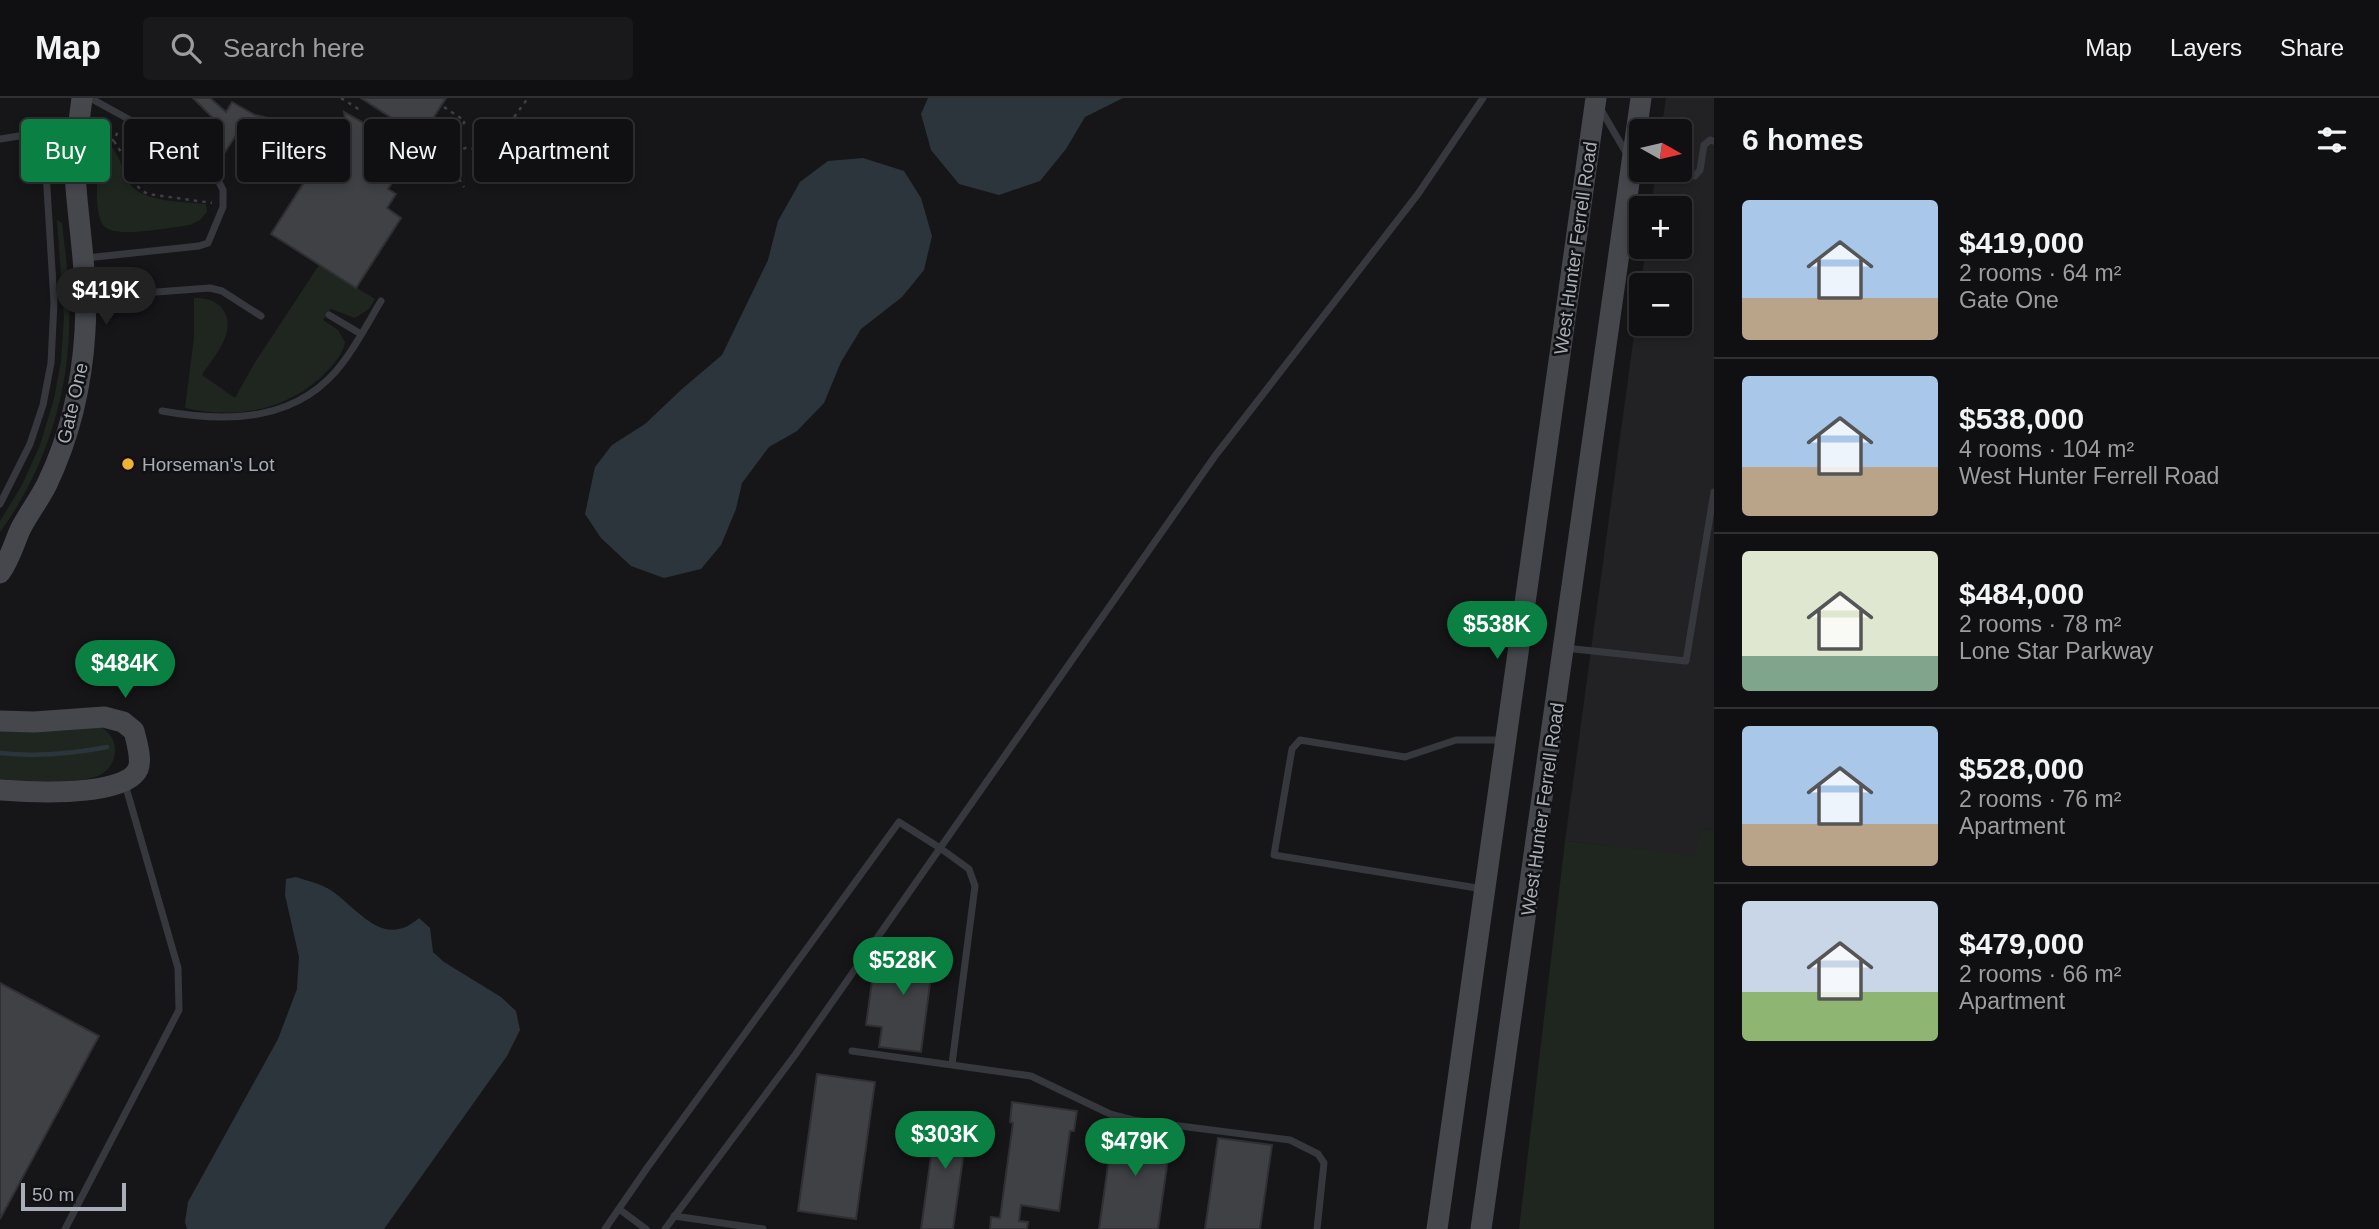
<!DOCTYPE html>
<html lang="en">
<head>
<meta charset="utf-8">
<style>
	body { margin:0; font-family:Helvetica,sans-serif; background:#19191b; color:#f1f3f6; height:100vh; display:flex; flex-direction:column; font-size:26px; white-space:nowrap }
	* { box-sizing:border-box; margin:0 }
	p { font-size:23px; color:#9c9d9f }
	.icon { flex:none; width:38px; height:38px; fill:none; stroke:currentColor; stroke-width:2; stroke-linecap:round; stroke-linejoin:round }
	.map { position:relative; flex:1; overflow:hidden }
	.drawer { display:flex; flex-direction:column; background:#101012; width:665px }
	.drawer>* { flex:none }
	.top-card { position:absolute; left:21px; top:21px; width:665px; height:63px; display:flex; gap:14px }
	.needle { width:46px; rotate:98deg }
	.tools { position:absolute; left:1629px; top:21px; display:grid; gap:14px }
	.tools a { display:grid; place-items:center; width:63px; height:63px; border-radius:7px; background:#101012; box-shadow:0 4px 10px #0003,0 0 0 2px #303032; font-size:35px }
	.scale { position:absolute; left:21px; bottom:18px; width:105px; box-sizing:border-box; padding-left:7px; border:4px solid #a8adb8; border-top:0; font-size:19px; line-height:24px; white-space:nowrap; color:#a8adb8; -webkit-text-stroke:5px #111113; paint-order:stroke }
	.price { position:absolute; translate:-50% -60px; padding:0 16px; border-radius:24px; background:#0b8043; color:#fff; font-size:23px; line-height:46px; filter:drop-shadow(0 2px 4px #0008) }
	.price::after { content:''; position:absolute; left:50%; top:42px; width:21px; height:16px; margin-left:-10px; background:inherit; clip-path:polygon(0 0,100% 0,50% 100%) }
	.price.active { background:#222; color:#fff }
	ul { padding:0; list-style:none }
	li { display:flex; align-items:center; gap:21px; height:175px; padding:0 28px }
	li+li { border-top:2px solid #303032 }
	li span { display:grid; place-items:center; flex:none; width:196px; height:140px; border-radius:7px; color:#555 }
	li>.icon { margin-inline-start:auto }
	span .icon { width:84px; height:84px; fill:#fffc; stroke-width:1 }
	li b { font-size:30px }
	h2 { display:flex; justify-content:space-between; align-items:center; height:84px; padding:0 28px; font-size:30px }
	.pill { padding:0 24px; border-radius:7px; background:#101012; box-shadow:0 4px 10px #0003,0 0 0 2px #303032; font-size:24px; line-height:63px }
	.pill.active { background:#0b8043; color:#fff }
	header { display:flex; align-items:center; gap:42px; box-sizing:border-box; height:98px; padding:0 35px; background:#101012; border-bottom:2px solid #303032 }
	header strong { font-size:33px }
	nav { display:flex; gap:38px; margin-inline-start:auto; font-size:24px }
	.search { width:490px; height:63px; background:#19191b; display:flex; align-items:center; gap:18px; box-sizing:border-box; padding:0 24px; border-radius:7px; color:#9c9d9f; font-size:26px }
	main { display:flex; flex:1; min-height:0 }
	.map>svg:first-child { display:block }
</style>
</head>
<body>
<header>
<strong>Map</strong>
<div class="search"><svg class="icon" aria-label="search" viewBox="0 0 24 24"><circle cx="10" cy="10" r="6"/><path d="M15 15l6 6"/></svg>Search here</div>
<nav><a>Map</a><a>Layers</a><a>Share</a></nav>
</header>
<main>
<div class="map">
<svg width="1714" height="1131" viewBox="0 0 1714 1131">
	<rect width="100%" height="100%" fill="#161618"/>
	<path fill="#222225" fill-rule="evenodd" d="M1666,0H1714V730L1700,733L1695,758L1565,743L1646,149H1680V110H1651L1656,72H1680V33H1661ZM1642,187H1680V226H1642Z"/>
	<g fill="#1e261f">
		<path d="M104,42C119,53 121,67 129,84C138,104 186,104 206,106L207,114L200,122L190,127C173,129 115,141 104,128C96,119 97,96 97,84C98,70 95,53 104,42Z"/>
		<path d="M57,122L62,125C66,160 71,196 69,232C67,304 42,377 0,434V423L22,387L40,347L54,301L61,263L64,220Z"/>
		<path d="M319,167L375,201L369,211L355,220L331,211L323,222L338,232L345,244C343,255 336,264 328,272C291,312 237,322 185,310L194,239V200C204,200 212,201 220,208C241,230 214,258 202,277L235,300L254,266Z"/>
		<path d="M98,627C107,632 116,641 115,653C115,663 108,674 98,678C74,687 26,683 0,682V629Z"/>
		<path d="M1714,730V1131H1519L1565,743L1694,757L1700,733Z"/>
	</g>
	<g fill="#2c353c">
		<path d="M928,0H1123L1085,19L1066,51L1040,83L999,97L959,86L931,52L921,16Z"/>
		<path d="M863,60L904,73L921,100L932,138L924,172L902,199L861,231L841,264L824,305L797,333L769,349L742,385L736,411L721,447L701,471L664,480L631,468L601,440L585,416L595,369L612,347L645,326L682,291L722,257L768,162L778,123L800,84L828,63Z"/>
		<path d="M296,779C308,783 322,786 332,793C360,813 384,851 419,820L430,830L433,854L444,864L501,899L516,913L520,932L507,958L384,1131H187L185,1124L188,1104L278,941L297,891L299,859L285,797L286,781Z"/>
	</g>
	<g fill="none" stroke-linecap="round" stroke-linejoin="round">
		<path stroke="#2c353c" stroke-width="4.5" d="M0,655C37,659 71,656 107,649"/>
	</g>
	<g fill="#404145" stroke="#303034" stroke-width="2">
		<path d="M193,0H210L226,14L232,4L255,17L294,26H319L334,23L345,20L344,14L413,53L388,91L396,96L387,110L401,120L356,190L271,136L326,50L286,51L259,46L236,37L216,68L197,56L217,24Z"/>
		<path d="M361,0H446L421,39Z"/>
		<path d="M895,842L935,848L921,954L879,949L882,929L866,927L873,876L890,878Z"/>
		<path d="M0,885L99,938L0,1121Z"/>
		<path d="M817,976L875,984L856,1121L798,1113Z"/>
		<path d="M1012,1004L1077,1013L1074,1033H1070L1059,1113L1021,1107L1019,1123L1028,1124L1027,1131H990L991,1119L1000,1120L1013,1025L1010,1024Z"/>
		<path d="M937,1014L969,1018L953,1131H921Z"/>
		<path d="M1114,1025L1172,1033L1158,1131H1099Z"/>
		<path d="M1218,1040L1272,1047L1260,1131H1205Z"/>
	</g>
	<g fill="none" stroke-linecap="round" stroke-linejoin="round">
		<g stroke="#3d3f44" stroke-width="2.5" stroke-dasharray="3.5 5" stroke-linecap="butt">
			<path d="M341,0L360,12"/>
			<path d="M444,9L465,23L445,55L449,59L465,50L490,52L528,0"/>
			<path d="M104,37L114,43L119,30"/>
			<path d="M114,43C118,50 123,56 126,63C133,78 132,88 148,96L212,105"/>
			<path d="M420,50L451,68L464,89"/>
		</g>
		<g stroke="#37383d" stroke-width="7">
			<path d="M1600,10L1628,58"/>
			<path d="M0,41L32,36L44,41L54,204L51,265L43,307L30,346L0,406"/>
			<path d="M1634,75L1695,78L1700,72L1704,47L1710,42L1714,43"/>
			<path d="M86,160L199,148L208,145L223,109V92L217,80L141,28L90,0"/>
			<path d="M89,199L210,190L222,193L261,218"/>
			<path d="M329,217L361,236"/>
			<path d="M162,313C229,325 300,324 344,263C358,244 369,223 381,203"/>
			<path d="M1565,550L1686,563L1714,394"/>
			<path d="M1483,791L1274,757L1292,651L1300,642L1405,659L1456,642H1503"/>
			<path d="M852,953L1031,978L1110,1016L1133,1022L1290,1042L1318,1056L1324,1065L1317,1131"/>
			<path d="M619,1111L646,1131"/>
			<path d="M674,1118L763,1131"/>
			<path d="M65,1131L179,912L178,870L125,686"/>
			<path d="M605,1131L647,1070L899,724L940,750L969,771L975,788L952,966"/>
			<path d="M665,1131L795,957L1215,358L1418,96L1483,0"/>
		</g>
		<g stroke="#45474d" stroke-width="21">
			<path d="M0,475C10,461 13,448 20,432C28,416 39,402 47,386C70,338 82,286 85,233C88,186 80,137 76,90C74,60 78,30 82,0"/>
			<path d="M0,623L34,624L104,619L123,624L134,633C137,645 142,661 138,671C125,700 28,694 0,692"/>
			<path d="M1437,1131L1596,0"/>
			<path d="M1481,1131L1641,0"/>
		</g>
	</g>
	<circle fill="#f2b134" stroke="#111113" stroke-width="2.5" cx="128" cy="366" r="7"/>
	<g text-anchor="middle" stroke-width="5" stroke-linejoin="round" paint-order="stroke">
		<g font-size="19" fill="#a8adb8" stroke="#111113">
			<text transform="translate(1575 150) rotate(-82)" y="7">West Hunter Ferrell Road</text>
			<text transform="translate(72 305) rotate(-77)" y="7">Gate One</text>
			<text transform="translate(1542 711) rotate(-82)" y="7">West Hunter Ferrell Road</text>
		</g>
		<g font-size="19" fill="#a8adb8" stroke="#111113" text-anchor="start">
			<text x="142" y="373">Horseman's Lot</text>
		</g>
	</g>
</svg>
<div class="tools">
<a><svg class="needle" viewBox="-14 -14 28 28"><path d="M0-13l5 13h-10z" fill="#e53935"/><path d="M0 13l5-13h-10z" fill="#9c9d9f"/></svg></a>
<a>+</a>
<a>−</a>
</div>
<div class="scale">50 m</div>
<b class="price active" style="left:106px;top:229px">$419K</b>
<b class="price" style="left:1497px;top:563px">$538K</b>
<b class="price" style="left:125px;top:602px">$484K</b>
<b class="price" style="left:903px;top:899px">$528K</b>
<b class="price" style="left:945px;top:1073px">$303K</b>
<b class="price" style="left:1135px;top:1080px">$479K</b>
<div class="top-card">
<a class="pill active">Buy</a>
<a class="pill">Rent</a>
<a class="pill">Filters</a>
<a class="pill">New</a>
<a class="pill">Apartment</a>
</div>
</div>
<section class="drawer">
<h2>6 homes<svg class="icon" aria-label="filters" viewBox="0 0 24 24"><path d="M4 7h16M4 17h16"/><circle cx="9" cy="7" r="2"/><circle cx="15" cy="17" r="2"/></svg></h2>
<ul>
<li><span style="background:linear-gradient(#a9c7e8 70%,#b9a48a 0)"><svg class="icon" aria-label="home" viewBox="0 0 24 24"><path d="M3 11l9-7 9 7M6 9v11h12V9"/></svg></span><div><b>$419,000</b><p>2 rooms · 64 m²</p><p>Gate One</p></div></li>
<li><span style="background:linear-gradient(#a9c7e8 65%,#b9a48a 0)"><svg class="icon" aria-label="home" viewBox="0 0 24 24"><path d="M3 11l9-7 9 7M6 9v11h12V9"/></svg></span><div><b>$538,000</b><p>4 rooms · 104 m²</p><p>West Hunter Ferrell Road</p></div></li>
<li><span style="background:linear-gradient(#dfe7d0 75%,#7fa58c 0)"><svg class="icon" aria-label="home" viewBox="0 0 24 24"><path d="M3 11l9-7 9 7M6 9v11h12V9"/></svg></span><div><b>$484,000</b><p>2 rooms · 78 m²</p><p>Lone Star Parkway</p></div></li>
<li><span style="background:linear-gradient(#a9c7e8 70%,#b9a48a 0)"><svg class="icon" aria-label="home" viewBox="0 0 24 24"><path d="M3 11l9-7 9 7M6 9v11h12V9"/></svg></span><div><b>$528,000</b><p>2 rooms · 76 m²</p><p>Apartment</p></div></li>
<li><span style="background:linear-gradient(#c9d6e8 65%,#8fb573 0)"><svg class="icon" aria-label="home" viewBox="0 0 24 24"><path d="M3 11l9-7 9 7M6 9v11h12V9"/></svg></span><div><b>$479,000</b><p>2 rooms · 66 m²</p><p>Apartment</p></div></li>
</ul>
</section>
</main>
</body>
</html>
